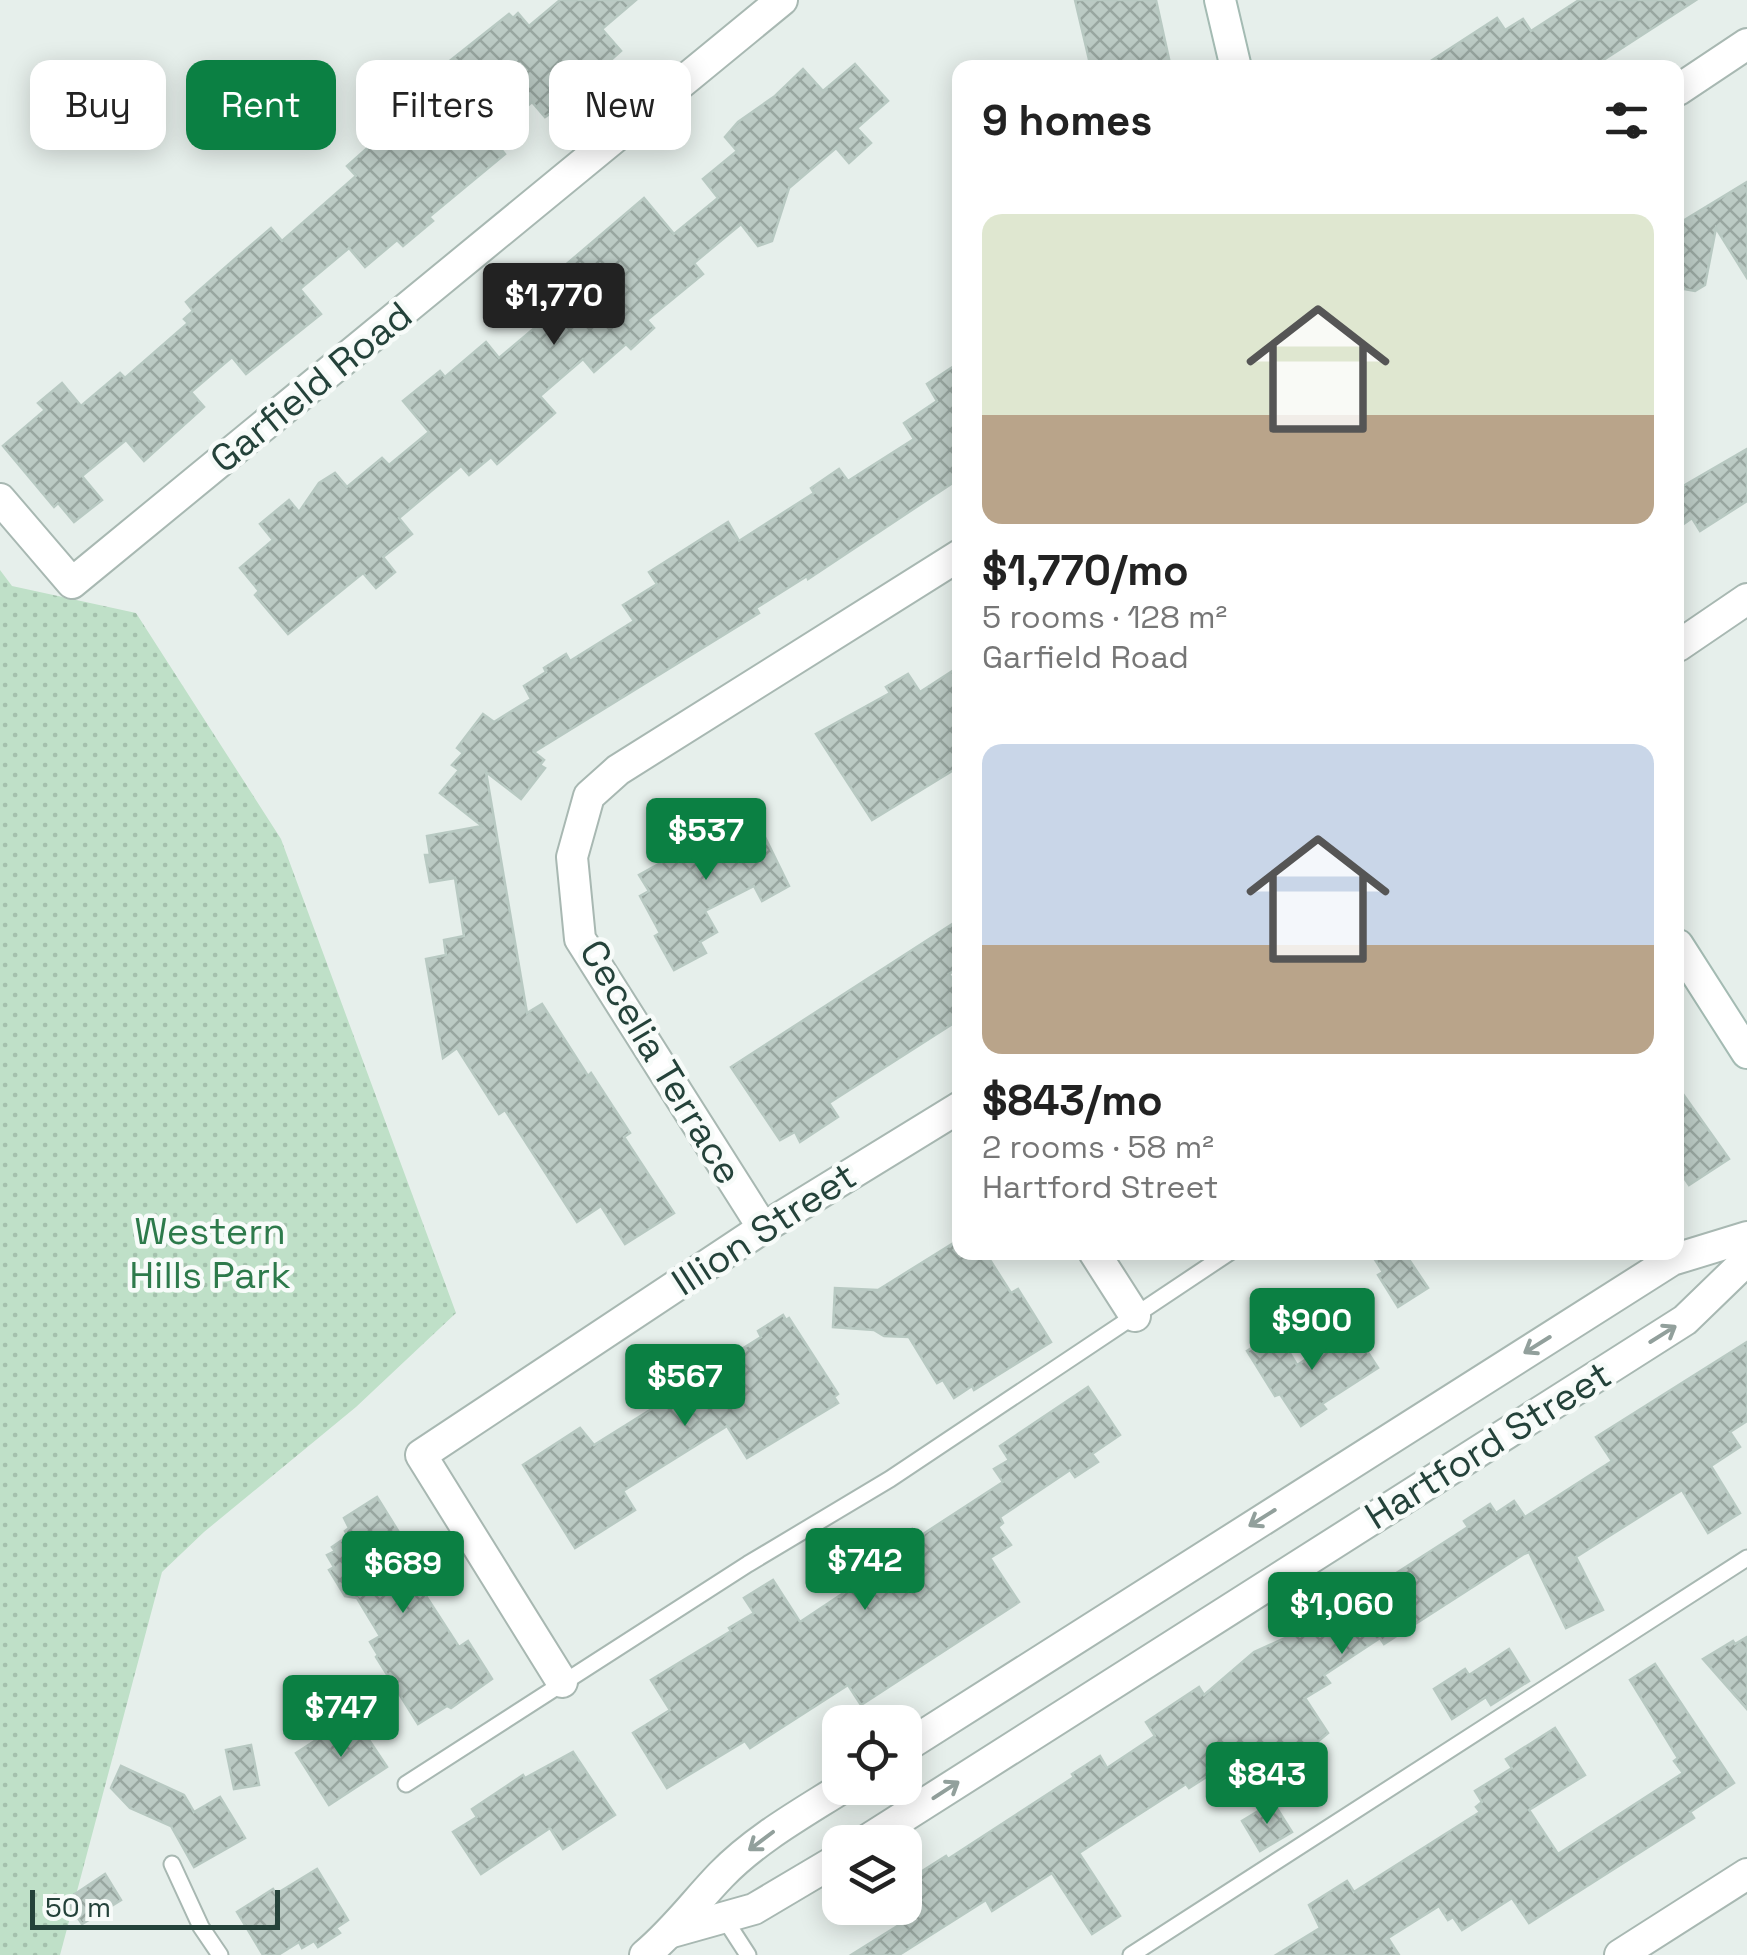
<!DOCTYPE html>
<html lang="en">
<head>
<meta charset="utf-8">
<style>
	body { margin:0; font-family:"Space Grotesk",sans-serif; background:#f6f6f6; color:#222; height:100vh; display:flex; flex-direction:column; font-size:38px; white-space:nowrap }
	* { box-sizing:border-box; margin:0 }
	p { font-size:32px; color:#767676 }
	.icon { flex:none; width:55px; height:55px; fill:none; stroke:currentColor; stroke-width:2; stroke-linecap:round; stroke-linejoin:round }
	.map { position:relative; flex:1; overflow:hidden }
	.panel { position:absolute; left:952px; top:60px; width:732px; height:1200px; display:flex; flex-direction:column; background:#fff; border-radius:20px; box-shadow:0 5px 25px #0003 }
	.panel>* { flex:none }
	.banner { position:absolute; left:30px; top:60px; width:772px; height:90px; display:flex; gap:20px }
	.tools { position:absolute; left:822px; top:1705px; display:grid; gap:20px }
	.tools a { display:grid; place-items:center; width:100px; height:100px; border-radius:20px; background:#fff; box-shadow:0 5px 25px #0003; font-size:50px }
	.scale { position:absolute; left:30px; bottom:25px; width:250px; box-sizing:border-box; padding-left:10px; border:5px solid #24423a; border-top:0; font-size:28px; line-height:35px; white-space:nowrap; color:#24423a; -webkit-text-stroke:8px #f7fbf9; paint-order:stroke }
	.price { position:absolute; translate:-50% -85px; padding:0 22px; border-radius:10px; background:#0b8043; color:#fff; font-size:32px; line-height:65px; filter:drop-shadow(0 2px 5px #0008) }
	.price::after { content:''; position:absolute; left:50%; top:60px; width:30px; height:22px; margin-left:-15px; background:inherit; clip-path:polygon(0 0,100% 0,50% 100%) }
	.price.active { background:#222; color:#fff }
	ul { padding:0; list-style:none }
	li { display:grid; align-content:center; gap:20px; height:530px; padding:0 30px }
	li span { display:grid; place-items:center; height:310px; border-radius:20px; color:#555 }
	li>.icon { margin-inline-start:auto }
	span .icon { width:180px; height:180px; fill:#fffc; stroke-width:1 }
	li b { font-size:42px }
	h2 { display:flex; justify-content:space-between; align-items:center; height:120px; padding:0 30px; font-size:42px }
	.chip { padding:0 35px; border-radius:20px; background:#fff; box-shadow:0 5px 25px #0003; font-size:35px; line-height:90px }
	.chip.active { background:#0b8043; color:#fff }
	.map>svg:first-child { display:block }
</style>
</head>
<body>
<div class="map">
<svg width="1747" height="1955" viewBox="0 0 1747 1955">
	<defs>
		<pattern id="grass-dots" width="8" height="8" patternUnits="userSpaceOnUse" patternTransform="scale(2.5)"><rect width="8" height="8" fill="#bfe0c8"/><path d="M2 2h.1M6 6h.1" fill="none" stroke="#a4c1ad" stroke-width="1.8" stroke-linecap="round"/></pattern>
		<pattern id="building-cross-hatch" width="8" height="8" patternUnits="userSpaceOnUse" patternTransform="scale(2.5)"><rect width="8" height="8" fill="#bbcac4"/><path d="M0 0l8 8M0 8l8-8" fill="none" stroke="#98a6a0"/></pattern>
	</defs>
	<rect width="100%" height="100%" fill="#e6efeb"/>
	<path fill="url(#grass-dots)" d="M0,570L12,586L136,613L281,839L456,1313L356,1407L204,1532L162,1572L60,1955H0Z"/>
	<g fill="url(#building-cross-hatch)" stroke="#b8c9c2" stroke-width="2.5">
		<path d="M560,0H636L602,29L621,51L554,111L545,117L532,102L491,137L505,154L429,217L433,221L403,246L397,240L365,267L349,248L300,289L321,314L246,374L232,357L191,392L204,407L144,461L126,440L82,476L102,500L74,522L58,503L54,507L3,446L45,410L38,403L62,383L81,406L120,373L125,378L188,323L184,319L193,311L186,302L236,258L271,228L282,241L356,176L347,166L382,135L377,128L417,94L413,90L509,14L513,18L518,13L529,26Z"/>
		<path d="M1075,0H1156L1171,68H1091Z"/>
		<path d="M1579,0H1696L1591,68H1420L1497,18L1505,30L1523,19L1531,31Z"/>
		<path d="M855,64L888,101L857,128L871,143L849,163L836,148L789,188L772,241L758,246L741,224L694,263L703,274L647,320L654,328L631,349L626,344L594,372L583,359L540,396L555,413L497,464L491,457L469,475L461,466L399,518L412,534L383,557L395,572L376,588L363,573L288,634L255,595L259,591L240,568L273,540L260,524L289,500L299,512L319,483L335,473L347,487L382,458L389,465L429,432L403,401L440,371L445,377L486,342L499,358L544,320L539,315L575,283L562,268L644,198L674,234L718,198L703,179L737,151L725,137L738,122L775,96L803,69L823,91Z"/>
		<path d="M1747,182V278L1716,228L1705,285L1695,291L1678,288V224Z"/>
		<path d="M960,362V478L808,579L807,576L756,608L759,613L534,752L544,760L540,765L545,768L521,799L486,772L527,1013L542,1004L588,1076L591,1073L630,1133L624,1137L674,1213L625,1244L601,1206L577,1222L505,1110L499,1114L457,1048L443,1058L426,959L446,955L444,940L464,936L455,878L430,882L425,855H430L427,836L482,826L440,793L459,770L452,765L463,753L457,748L483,714L494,722L531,699L524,686L546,672L544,668L566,654L570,661L634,621L623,605L657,584L649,572L728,522L739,541L814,493L811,488L839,469L848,481L914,439L904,423L937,401L927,384Z"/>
		<path d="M1747,449V501L1700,531L1692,518L1678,528V489Z"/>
		<path d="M960,666V766L872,820L816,734L890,693L886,687L908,674L920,692Z"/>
		<path d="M708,806L722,831L735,824L743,839L761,829L789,886L762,901L754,886L705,911L717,932L700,942L706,953L674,970L655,936L660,933L640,896L649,891L639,875L691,846L678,822Z"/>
		<path d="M960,919V967L949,974L960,991V1019L829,1103L838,1117L800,1142L795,1132L780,1140L731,1067Z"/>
		<path d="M1678,1087L1729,1159L1689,1185L1678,1169Z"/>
		<path d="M960,1239V1252H985L1011,1293L1018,1289L1051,1342L974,1390L972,1386L954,1398L943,1380L937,1383L909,1337L884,1336L874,1330L833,1327L835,1288L878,1290Z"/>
		<path d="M1370,1252H1404L1428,1288L1398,1307L1378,1275L1383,1272Z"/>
		<path d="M783,1315L786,1320L789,1318L838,1394L834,1397L838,1403L747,1458L727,1426L623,1491L635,1510L575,1548L523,1465L580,1428L594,1445L698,1380L697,1377L761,1337L758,1331Z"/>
		<path d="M1277,1332L1297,1365L1350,1332L1353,1336L1356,1334L1378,1368L1322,1404L1326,1409L1301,1426L1280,1394L1275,1396L1247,1351Z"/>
		<path d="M1747,1342V1421L1730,1432L1740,1447L1711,1466L1740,1513L1708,1533L1682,1490L1576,1557L1603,1610L1566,1628L1529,1552L1524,1554L1384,1644L1380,1638L1324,1675L1330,1683L1305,1698L1328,1733L1315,1744L1266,1768L1252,1748L1189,1788L1186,1784L1079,1853L1120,1916L1092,1934L1052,1873L992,1911L986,1900L899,1955H851L907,1920L905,1882L946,1856L948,1859L1074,1777L1072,1774L1100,1756L1107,1768L1155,1736L1146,1722L1199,1687L1204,1695L1254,1652L1292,1635L1356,1593L1359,1597L1468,1527L1464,1521L1490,1504L1496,1513L1514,1501L1525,1517L1612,1461L1596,1437Z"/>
		<path d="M1088,1387L1120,1435L1092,1454L1098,1462L1075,1477L1070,1470L1000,1517L1003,1523L998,1527L1011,1545L990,1558L1019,1602L861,1705L848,1685L750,1748L745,1741L667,1788L633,1733L670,1710L651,1680L731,1631L729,1628L754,1613L744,1598L773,1580L800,1622L869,1576L862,1561L912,1529L917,1538L1003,1482L994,1469L1009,1460L1000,1446Z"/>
		<path d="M377,1497L420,1566L418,1568L433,1592L426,1596L459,1647L468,1641L492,1679L451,1708L447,1706L418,1724L376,1657L378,1655L370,1642L380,1636L357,1598L345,1596L329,1570L334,1567L327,1555L335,1551L332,1547L348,1536L345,1531L349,1528L344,1518Z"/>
		<path d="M1747,1637V1709L1703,1659L1733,1641L1735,1644Z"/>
		<path d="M1509,1649L1529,1681L1491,1705L1486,1697L1452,1719L1434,1689L1465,1669L1469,1675Z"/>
		<path d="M1655,1664L1734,1783L1690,1812L1694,1818L1529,1923L1512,1898L1462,1930L1453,1917L1448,1920L1439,1906L1388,1938L1399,1955H1276L1320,1928L1309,1905L1347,1881L1354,1892L1357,1890L1480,1812L1476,1807L1482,1802L1475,1791L1512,1768L1506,1759L1555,1728L1585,1775L1529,1810L1558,1854L1683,1773L1674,1761L1678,1758L1630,1680Z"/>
		<path d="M353,1716L387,1767L329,1805L296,1753Z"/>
		<path d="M251,1745L259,1785L234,1789L226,1750Z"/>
		<path d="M573,1752L615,1815L563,1849L550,1828L481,1874L453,1832L477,1817L472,1809L523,1775L525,1778Z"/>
		<path d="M121,1766L184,1795L194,1812L220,1797L245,1838L194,1867L171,1826L130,1808L111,1788Z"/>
		<path d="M1273,1802L1292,1832L1260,1851L1242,1821Z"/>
		<path d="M317,1869L348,1920L336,1928L340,1933L318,1947L314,1941L302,1948L299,1942L278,1955H263L237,1912L273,1889L276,1894Z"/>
		<path d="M105,1874L121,1900L82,1924L66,1900Z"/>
	</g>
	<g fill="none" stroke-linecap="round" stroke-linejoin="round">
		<g stroke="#a8b8b2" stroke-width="19">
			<g id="service">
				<path d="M406,1784L748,1564L890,1479L1230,1252"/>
				<path d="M172,1864L201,1927L220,1955"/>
				<path d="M724,1918L748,1955"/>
				<path d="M1131,1955L1747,1558"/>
			</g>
		</g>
		<g stroke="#a8b8b2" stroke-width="34">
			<g id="minor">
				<path d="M1678,90L1747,44"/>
				<path d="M0,499L72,583L782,0"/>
				<path d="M763,1228L580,939L572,857L589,796L618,770L960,555"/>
				<path d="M1094,1252L1135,1316"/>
				<path d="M562,1682L421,1455L763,1228L960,1107"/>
				<path d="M905,1747L1672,1260L1747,1237"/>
				<path d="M864,1842L1685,1320L1747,1260"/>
				<path d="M672,1932L754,1909L840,1858"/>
				<path d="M645,1955C674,1931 695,1902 721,1875C756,1839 801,1814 842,1788"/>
				<path d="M1620,1955L1747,1874"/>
			</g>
		</g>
		<g stroke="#a8b8b2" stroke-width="34">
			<path id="tertiary" d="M1678,646L1747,599"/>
		</g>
		<g stroke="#a4bbb3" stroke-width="34">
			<g id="secondary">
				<path d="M1220,0L1236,68"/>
				<path d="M1678,945L1747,1053"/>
			</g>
		</g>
		<use href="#service" stroke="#fff" stroke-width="15"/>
		<use href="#minor" stroke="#fff" stroke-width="30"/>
		<use href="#tertiary" stroke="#fff" stroke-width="30"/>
		<use href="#secondary" stroke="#fff" stroke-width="30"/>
	</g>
	<defs><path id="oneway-shaft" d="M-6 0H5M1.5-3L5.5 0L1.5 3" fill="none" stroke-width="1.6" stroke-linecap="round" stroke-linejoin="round" transform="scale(2.5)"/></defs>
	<g stroke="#92a09c">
		<use href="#oneway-shaft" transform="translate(1663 1334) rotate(-32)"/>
		<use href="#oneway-shaft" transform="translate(1537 1345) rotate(148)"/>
		<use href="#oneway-shaft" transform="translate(1262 1518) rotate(148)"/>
		<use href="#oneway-shaft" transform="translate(946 1790) rotate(-33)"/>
		<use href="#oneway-shaft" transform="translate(761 1841) rotate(143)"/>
	</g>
	<g text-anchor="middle" stroke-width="9" stroke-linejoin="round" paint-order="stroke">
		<g font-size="38" fill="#24423a" stroke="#f7fbf9">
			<text transform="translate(311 387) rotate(-39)" y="13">Garfield Road</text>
			<text transform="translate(661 1062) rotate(59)" y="13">Cecelia Terrace</text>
			<text transform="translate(764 1229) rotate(-33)" y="13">Illion Street</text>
			<text transform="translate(1488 1445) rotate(-32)" y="13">Hartford Street</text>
		</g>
		<g font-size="38" fill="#2d7a4b" stroke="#f7fbf9">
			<text x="210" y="1244">Western<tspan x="210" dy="44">Hills Park</tspan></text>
		</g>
	</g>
</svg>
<div class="tools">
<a><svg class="icon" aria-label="locate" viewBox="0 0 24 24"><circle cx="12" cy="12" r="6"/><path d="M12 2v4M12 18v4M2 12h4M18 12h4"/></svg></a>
<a><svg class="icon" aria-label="layers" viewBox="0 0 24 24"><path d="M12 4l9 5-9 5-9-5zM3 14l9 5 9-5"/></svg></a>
</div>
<div class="scale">50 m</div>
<b class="price active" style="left:554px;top:348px">$1,770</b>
<b class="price" style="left:706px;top:883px">$537</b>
<b class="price" style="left:1312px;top:1373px">$900</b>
<b class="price" style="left:685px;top:1429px">$567</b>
<b class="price" style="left:865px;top:1613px">$742</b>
<b class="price" style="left:403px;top:1616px">$689</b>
<b class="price" style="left:1342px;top:1657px">$1,060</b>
<b class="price" style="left:341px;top:1760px">$747</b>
<b class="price" style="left:1267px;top:1827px">$843</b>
<div class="banner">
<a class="chip">Buy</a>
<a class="chip active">Rent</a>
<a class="chip">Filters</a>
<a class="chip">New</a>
</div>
<section class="panel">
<h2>9 homes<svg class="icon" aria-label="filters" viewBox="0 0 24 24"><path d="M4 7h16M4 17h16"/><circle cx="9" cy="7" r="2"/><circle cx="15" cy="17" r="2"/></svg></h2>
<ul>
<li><span style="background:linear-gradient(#dfe7d0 65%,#b9a48a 0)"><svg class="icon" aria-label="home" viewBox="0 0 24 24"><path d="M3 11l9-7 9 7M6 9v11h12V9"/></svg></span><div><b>$1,770/mo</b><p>5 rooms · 128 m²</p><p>Garfield Road</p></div></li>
<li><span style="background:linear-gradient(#c9d6e8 65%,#b9a48a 0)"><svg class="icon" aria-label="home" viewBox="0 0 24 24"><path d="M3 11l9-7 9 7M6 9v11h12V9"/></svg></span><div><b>$843/mo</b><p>2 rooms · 58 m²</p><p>Hartford Street</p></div></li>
</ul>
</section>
</div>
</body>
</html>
